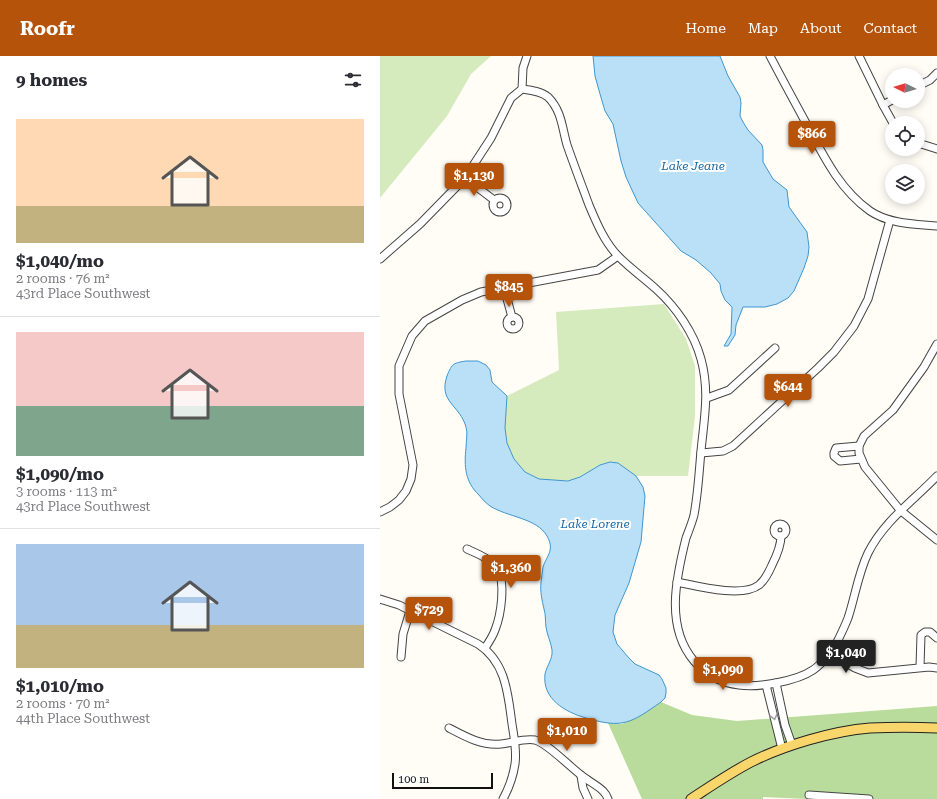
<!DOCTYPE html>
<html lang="en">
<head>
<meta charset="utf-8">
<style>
	body { margin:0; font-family:"Roboto Serif",serif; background:#f2f2f3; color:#2b2b33; height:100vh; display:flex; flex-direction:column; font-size:15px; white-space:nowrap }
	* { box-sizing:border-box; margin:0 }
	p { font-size:13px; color:#7c7c81 }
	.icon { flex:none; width:22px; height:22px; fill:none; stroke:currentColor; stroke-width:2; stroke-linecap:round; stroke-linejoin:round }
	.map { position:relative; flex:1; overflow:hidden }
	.details { display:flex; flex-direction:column; background:#fff; width:380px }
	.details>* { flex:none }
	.needle { width:26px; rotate:275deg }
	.buttons { position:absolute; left:505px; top:12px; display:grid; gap:8px }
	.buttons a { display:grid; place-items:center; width:40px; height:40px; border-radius:50%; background:#fff; box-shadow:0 2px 10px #0003; font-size:20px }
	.scale { position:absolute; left:12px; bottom:10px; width:101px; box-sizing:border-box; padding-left:4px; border:2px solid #111; border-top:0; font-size:11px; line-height:14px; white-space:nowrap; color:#111; -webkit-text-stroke:3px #fff; paint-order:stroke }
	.price { position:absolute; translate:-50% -34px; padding:0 9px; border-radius:4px; background:#b45309; color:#fff; font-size:13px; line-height:26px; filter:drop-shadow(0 1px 2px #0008) }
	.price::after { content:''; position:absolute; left:50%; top:24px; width:12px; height:9px; margin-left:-6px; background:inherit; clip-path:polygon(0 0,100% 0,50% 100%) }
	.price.current { background:#222; color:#fff }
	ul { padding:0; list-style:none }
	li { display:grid; align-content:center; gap:8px; height:212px; padding:0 16px }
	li+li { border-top:1px solid #e1e1e2 }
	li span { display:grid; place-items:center; height:124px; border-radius:0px; color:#555 }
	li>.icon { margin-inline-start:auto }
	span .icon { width:72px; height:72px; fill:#fffc; stroke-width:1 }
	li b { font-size:17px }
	h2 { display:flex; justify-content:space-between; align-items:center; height:48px; padding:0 16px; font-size:17px }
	header { display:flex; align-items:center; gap:24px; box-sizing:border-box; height:56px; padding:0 20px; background:#b45309; color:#fff }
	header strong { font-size:19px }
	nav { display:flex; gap:22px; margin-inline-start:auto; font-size:14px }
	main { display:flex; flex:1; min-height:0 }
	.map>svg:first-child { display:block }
</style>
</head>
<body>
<header>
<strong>Roofr</strong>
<nav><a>Home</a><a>Map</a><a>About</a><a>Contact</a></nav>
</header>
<main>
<section class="details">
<h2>9 homes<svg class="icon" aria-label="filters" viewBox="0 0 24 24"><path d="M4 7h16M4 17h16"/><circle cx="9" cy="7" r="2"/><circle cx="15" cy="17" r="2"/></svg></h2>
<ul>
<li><span style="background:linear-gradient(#ffd9b3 70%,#c2b280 0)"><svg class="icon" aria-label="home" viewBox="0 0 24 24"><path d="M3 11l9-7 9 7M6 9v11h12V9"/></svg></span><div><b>$1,040/mo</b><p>2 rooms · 76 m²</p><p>43rd Place Southwest</p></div></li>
<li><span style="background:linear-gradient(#f6c9c9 60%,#7fa58c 0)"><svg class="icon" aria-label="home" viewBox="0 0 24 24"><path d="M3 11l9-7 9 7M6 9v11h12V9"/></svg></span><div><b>$1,090/mo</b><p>3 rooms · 113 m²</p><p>43rd Place Southwest</p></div></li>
<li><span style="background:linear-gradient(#a9c7e8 65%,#c2b280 0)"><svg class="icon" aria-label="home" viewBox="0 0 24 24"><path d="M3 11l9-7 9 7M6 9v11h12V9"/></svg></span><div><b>$1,010/mo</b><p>2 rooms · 70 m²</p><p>44th Place Southwest</p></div></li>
</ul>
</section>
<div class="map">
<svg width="557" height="743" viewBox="0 0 557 743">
	<rect width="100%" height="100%" fill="#fffdf5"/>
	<g fill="#d5ebbd">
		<path d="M0,0H111L91,18L67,60L0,142Z"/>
		<path d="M284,248L306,283L315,310V360L308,420H256L238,407L230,406L220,409L196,424L179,425L159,423L152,420L145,416L138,409L130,396L127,387L125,372L127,340L179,314L176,256Z"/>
	</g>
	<path fill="#b9dc9c" d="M281,646L312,659L357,665L557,650V743H426L383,741V743H262L228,667L242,668L261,659Z"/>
	<g fill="#b9e0f7" stroke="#3f96cf">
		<path d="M213,0H340L348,20L360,41L361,47L360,60L363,66L368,74L382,89L383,94V106L393,123L407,134L409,151L427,176L429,191L428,200L424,212L414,235L408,242L397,248L385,251H363L356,269L355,279L348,290H344L351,278L352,251L345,244L341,235L340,228L331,217L316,204L301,195L258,147L246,121L241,105L233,68L225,55L220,38L215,20Z"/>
		<path d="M86,305H98L106,309L110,314L112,326L127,340L125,372L127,387L134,403L145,416L159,423L188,425L200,421L220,409L230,406L238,407L256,420L263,431L265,440L261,486L249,527L235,559L233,576L237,588L249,602L255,608L279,619L282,623L286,632V637L285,642L281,646C251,667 243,673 206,662C185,656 162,643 165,618C167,609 173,603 172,594C171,586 167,579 166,571C165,565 166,559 164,553C162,544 160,536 161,526C162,521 162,516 163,511C167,499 175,494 167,480C157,462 127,461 110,450C106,447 102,443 99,439C85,426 84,410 86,392C86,385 88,377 86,371C80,349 58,346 67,320C72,307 74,307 86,305Z"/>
	</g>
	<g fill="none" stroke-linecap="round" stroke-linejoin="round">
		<g stroke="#444" stroke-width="9">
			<g id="minor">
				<path d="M390,0C402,23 414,45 426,67C443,99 459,133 490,155C509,168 535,168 557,170"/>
				<path d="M479,0L503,49L513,67"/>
				<path d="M538,30L550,24L557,17"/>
				<path d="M142,33C150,34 161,35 168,41C182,55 182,72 187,89C194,109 202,130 209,149C217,168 225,187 239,201C251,213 264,222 276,233C296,251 314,277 321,303C330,336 324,363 321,395C319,417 318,438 314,459C312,467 309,474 306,482C296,522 285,571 314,605C326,619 341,627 359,629C378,632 417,625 433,614C439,610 445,603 451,598L475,612L488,617L549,611L557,612"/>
				<path d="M503,49L512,44"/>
				<path d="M538,87L557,93"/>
				<path d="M85,122L114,144"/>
				<circle cx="120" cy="149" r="7"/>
				<path d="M0,203L40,168L85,122L111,82L131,42L142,33L143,12L147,0"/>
				<path d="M124,232L132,261"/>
				<circle cx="133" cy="267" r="6"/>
				<path d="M557,288L544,311L513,354L484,380L479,390V397L485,411L520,454L557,484"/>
				<path d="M327,342L349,334L395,292"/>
				<path d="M479,390L456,392L454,397V400L460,405L481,403"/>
				<path d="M321,397L343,395L353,390L438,312L454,296L474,270L488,243L510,164"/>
				<path d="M0,456L10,451L19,444L26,435L31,423L33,409L19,338V310L32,280L45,265L82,244L101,236L218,214L238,200"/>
				<circle cx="400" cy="474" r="6"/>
				<path d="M87,493C98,498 111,503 117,513C126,526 121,559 115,574C113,580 109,586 105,592"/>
				<path d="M297,526C317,530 362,542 379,529C385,524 389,516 392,509C396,501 401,489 401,480"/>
				<path d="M0,543L19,549L98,588C126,606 128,638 132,668C134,681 137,695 135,708C133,721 129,732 123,743"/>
				<path d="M451,598C457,586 463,575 468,562C475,541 478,518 488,497C504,465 533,445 557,420"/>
				<path d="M21,601L23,578L30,555"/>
				<path d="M540,611L541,579L545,576H550L557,582"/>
				<path d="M396,627L405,669L412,689"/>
				<path d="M386,629L402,693"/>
				<path d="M69,672C86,681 102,690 121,688C132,687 144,682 155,684C167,687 190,711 201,719C208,725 217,729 223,735C226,738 227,740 228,743"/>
				<path d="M201,720L203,732L208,743"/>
				<path d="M429,739L489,743"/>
			</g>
		</g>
		<g stroke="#222" stroke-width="11">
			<path id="major" d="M311,743C331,730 350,717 371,706C405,689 453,675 490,672C513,671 535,671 557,672"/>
		</g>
		<use href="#minor" stroke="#fff" stroke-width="7"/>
		<use href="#major" stroke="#f9d66b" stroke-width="9"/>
	</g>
	<defs><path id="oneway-chevron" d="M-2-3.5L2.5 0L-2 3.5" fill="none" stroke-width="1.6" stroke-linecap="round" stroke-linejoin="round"/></defs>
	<use stroke="#a0a0a0" href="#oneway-chevron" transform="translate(394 661) rotate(76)"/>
	<g text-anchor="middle" stroke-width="4" stroke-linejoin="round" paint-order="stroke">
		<g font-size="12" font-style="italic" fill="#1768a6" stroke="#fff">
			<text x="313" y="114">Lake Jeane</text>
			<text x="215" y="472">Lake Lorene</text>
		</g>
	</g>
</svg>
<div class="buttons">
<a><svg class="needle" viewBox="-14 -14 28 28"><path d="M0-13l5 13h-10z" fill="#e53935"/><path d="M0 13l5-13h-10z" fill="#7c7c81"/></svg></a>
<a><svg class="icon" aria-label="locate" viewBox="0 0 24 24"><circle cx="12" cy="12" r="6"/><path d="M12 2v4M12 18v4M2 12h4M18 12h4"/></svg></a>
<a><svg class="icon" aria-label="layers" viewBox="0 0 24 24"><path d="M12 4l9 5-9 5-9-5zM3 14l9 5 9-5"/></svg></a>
</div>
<div class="scale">100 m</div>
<b class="price" style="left:432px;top:99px">$866</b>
<b class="price" style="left:94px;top:141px">$1,130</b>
<b class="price" style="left:129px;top:252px">$845</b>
<b class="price" style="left:408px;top:352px">$644</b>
<b class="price" style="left:131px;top:533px">$1,360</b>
<b class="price" style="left:49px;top:575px">$729</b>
<b class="price current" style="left:466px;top:618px">$1,040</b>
<b class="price" style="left:343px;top:635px">$1,090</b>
<b class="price" style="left:187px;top:696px">$1,010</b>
</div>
</main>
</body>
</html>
